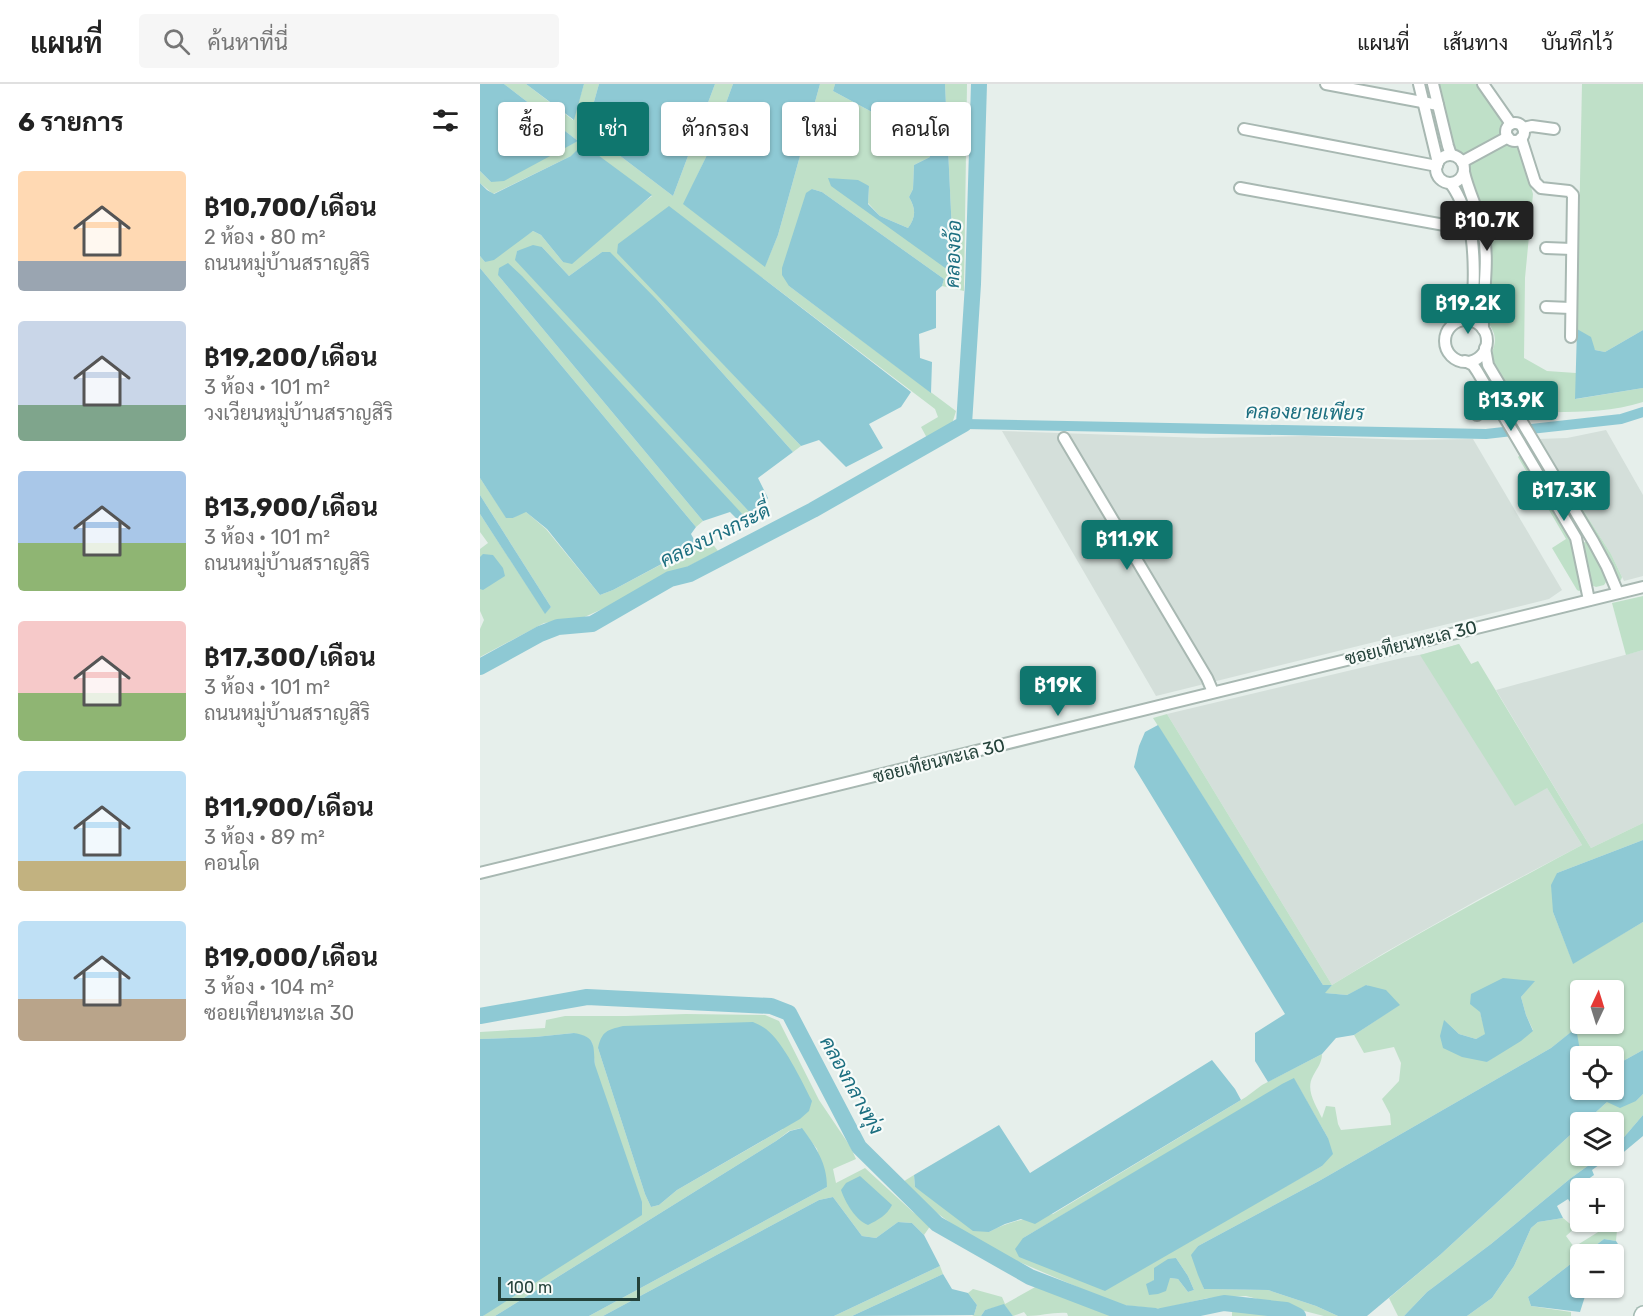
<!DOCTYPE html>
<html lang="th">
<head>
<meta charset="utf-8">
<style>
	body { margin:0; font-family:Rubik,Sarabun,sans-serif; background:#f6f6f6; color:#222; height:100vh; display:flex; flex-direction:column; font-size:22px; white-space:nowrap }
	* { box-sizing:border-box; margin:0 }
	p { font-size:20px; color:#767676 }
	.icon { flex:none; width:33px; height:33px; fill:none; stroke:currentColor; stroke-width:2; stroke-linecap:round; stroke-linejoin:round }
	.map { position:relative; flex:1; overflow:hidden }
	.drawer { display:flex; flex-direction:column; background:#fff; width:480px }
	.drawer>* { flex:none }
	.guide { position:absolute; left:18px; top:18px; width:570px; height:54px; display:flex; gap:12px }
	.needle { width:39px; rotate:4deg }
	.fabs { position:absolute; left:1090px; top:896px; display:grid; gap:12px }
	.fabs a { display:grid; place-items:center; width:54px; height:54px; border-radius:6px; background:#fff; box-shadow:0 2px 4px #0004; font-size:30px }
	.scale { position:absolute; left:18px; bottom:15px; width:142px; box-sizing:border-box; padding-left:6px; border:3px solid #24423a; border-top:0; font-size:16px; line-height:21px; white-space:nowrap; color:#24423a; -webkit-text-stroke:4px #f7fbf9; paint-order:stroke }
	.price { position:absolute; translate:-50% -51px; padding:0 14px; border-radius:6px; background:#0f766e; color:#fff; font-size:20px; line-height:39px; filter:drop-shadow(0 2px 3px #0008) }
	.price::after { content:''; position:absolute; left:50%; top:36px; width:18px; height:14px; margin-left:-9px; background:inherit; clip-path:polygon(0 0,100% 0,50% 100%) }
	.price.current { background:#222; color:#fff }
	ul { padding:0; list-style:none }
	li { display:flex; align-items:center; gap:18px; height:150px; padding:0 18px }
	li span { display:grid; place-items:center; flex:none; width:168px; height:120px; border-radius:6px; color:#555 }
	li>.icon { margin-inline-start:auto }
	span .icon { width:72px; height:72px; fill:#fffc; stroke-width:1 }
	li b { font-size:26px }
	h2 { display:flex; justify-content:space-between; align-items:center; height:72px; padding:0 18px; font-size:26px }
	.tag { padding:0 21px; border-radius:6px; background:#fff; box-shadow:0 2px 4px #0004; font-size:21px; line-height:54px }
	.tag.current { background:#0f766e; color:#fff }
	header { display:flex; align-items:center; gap:36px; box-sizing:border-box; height:84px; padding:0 30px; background:#fff; border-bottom:2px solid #e0e0e0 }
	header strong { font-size:28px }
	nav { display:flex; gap:33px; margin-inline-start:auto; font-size:21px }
	.search { width:420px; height:54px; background:#f6f6f6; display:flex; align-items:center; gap:15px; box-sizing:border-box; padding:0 21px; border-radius:6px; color:#767676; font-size:22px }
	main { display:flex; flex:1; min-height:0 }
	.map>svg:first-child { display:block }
</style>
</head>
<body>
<header>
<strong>แผนที่</strong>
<div class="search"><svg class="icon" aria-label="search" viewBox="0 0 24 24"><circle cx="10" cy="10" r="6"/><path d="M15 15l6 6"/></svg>ค้นหาที่นี่</div>
<nav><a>แผนที่</a><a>เส้นทาง</a><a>บันทึกไว้</a></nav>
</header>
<main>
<section class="drawer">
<h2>6 รายการ<svg class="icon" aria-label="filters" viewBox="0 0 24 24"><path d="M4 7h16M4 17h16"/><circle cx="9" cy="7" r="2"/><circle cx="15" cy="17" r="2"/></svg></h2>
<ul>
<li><span style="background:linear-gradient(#ffd9b3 75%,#9aa5b1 0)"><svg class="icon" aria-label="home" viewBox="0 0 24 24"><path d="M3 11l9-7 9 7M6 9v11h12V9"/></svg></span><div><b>฿10,700/เดือน</b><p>2 ห้อง · 80 m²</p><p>ถนนหมู่บ้านสราญสิริ</p></div></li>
<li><span style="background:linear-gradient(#c9d6e8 70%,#7fa58c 0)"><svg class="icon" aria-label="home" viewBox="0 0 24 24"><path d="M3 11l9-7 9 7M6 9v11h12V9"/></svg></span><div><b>฿19,200/เดือน</b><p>3 ห้อง · 101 m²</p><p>วงเวียนหมู่บ้านสราญสิริ</p></div></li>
<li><span style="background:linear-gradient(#a9c7e8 60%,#8fb573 0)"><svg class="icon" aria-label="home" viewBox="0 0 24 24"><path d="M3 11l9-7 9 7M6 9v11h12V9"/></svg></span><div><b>฿13,900/เดือน</b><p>3 ห้อง · 101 m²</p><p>ถนนหมู่บ้านสราญสิริ</p></div></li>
<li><span style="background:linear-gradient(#f6c9c9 60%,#8fb573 0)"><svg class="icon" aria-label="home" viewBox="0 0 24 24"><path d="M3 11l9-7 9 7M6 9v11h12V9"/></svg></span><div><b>฿17,300/เดือน</b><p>3 ห้อง · 101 m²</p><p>ถนนหมู่บ้านสราญสิริ</p></div></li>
<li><span style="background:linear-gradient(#bfe0f5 75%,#c2b280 0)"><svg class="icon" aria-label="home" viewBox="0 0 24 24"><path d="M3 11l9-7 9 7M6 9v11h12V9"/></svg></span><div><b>฿11,900/เดือน</b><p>3 ห้อง · 89 m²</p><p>คอนโด</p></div></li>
<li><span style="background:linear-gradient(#bfe0f5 65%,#b9a48a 0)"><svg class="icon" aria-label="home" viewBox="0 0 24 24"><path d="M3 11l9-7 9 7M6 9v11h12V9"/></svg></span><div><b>฿19,000/เดือน</b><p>3 ห้อง · 104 m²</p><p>ซอยเทียนทะเล 30</p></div></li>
</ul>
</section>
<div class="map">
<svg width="1163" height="1232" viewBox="0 0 1163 1232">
	<rect width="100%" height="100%" fill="#e6efeb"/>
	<g fill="#d4dfda">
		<path d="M1126,346L1163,411V492L1144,497L1131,470L1058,355L1087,354Z"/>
		<path d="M522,347L723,354L826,352L927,356L993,355L1082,506L1069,515L676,612Z"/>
		<path d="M979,560L1102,761L1001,814L904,869L852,901L687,630L922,574L944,570Z"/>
		<path d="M1163,566V739L1111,764L1016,606Z"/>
	</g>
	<g fill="#bfe0c8" fill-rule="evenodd">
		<path d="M24,0H46L93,36L104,0H119L106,46L193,112L235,0H253L226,73L204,120L285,182L298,151L340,0H355L353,7L431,49L450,64V73L434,81L433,105L429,113C436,125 436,133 428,144L400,132L388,119L389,102L349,94L468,185L473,170L465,0H487L484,207L462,202L464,195L342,108L332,105L309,202L476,327L472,340L447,354L441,343L458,333L455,325L189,123L138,169L321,362L313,368L179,218L122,168L89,192L62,163L37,167L36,176L274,433L266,434L18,191L223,437L216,443L0,184V172L5,178L53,147L61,151L83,178L172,112L149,95L91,72L13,110L0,99V87L11,98L98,57Z"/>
		<path d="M958,0H1001L1025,38L1022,44L1025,59L1039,61L1053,110L1045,194L1044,274L1067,287L1096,289V315L1163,304V318C1125,330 1083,328 1043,328L1009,275C1018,256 1017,250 1004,233L1010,208L1009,172L987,92C988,79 985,74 974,66Z"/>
		<path d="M1102,0H1163V246L1125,268L1115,266L1097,245Z"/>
		<path d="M1007,290L1067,391L1065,392L1005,293Z"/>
		<path d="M1058,355L1131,470L1142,493L1141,496L1137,498Z"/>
		<path d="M1040,371L1085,445L1092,460L1101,506L1099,507L1097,506L1072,464L1086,455L1038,373Z"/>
		<path d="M0,394L26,433L33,434L45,427L66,445L120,511L133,506L229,455L238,467L149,513L100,535L64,539L0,573V545L4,536L0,527V465L8,459L0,448V430L65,529L71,523L0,411Z"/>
		<path d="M1074,401L1102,450L1101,451H1098L1071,402Z"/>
		<path d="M1105,458H1108L1119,475L1126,498L1124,501L1116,503L1111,501L1105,478L1106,470L1102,468V460Z"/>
		<path d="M1163,512V566L1146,571L1132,519Z"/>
		<path d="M979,560L991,580L998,577L1111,764L1163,739V756L1077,789L1073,828L1093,879L1163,838V966L1134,982V972H1101V987V972L1095,945L1071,964L839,1097L718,1162L712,1171L724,1205L788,1206L836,1222L858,1232H844L766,1212L728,1214L680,1225L633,1220L623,1214L523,1171L484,1149L430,1109L421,1099L434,1091L435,1103L509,1148C530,1137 550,1133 573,1130L766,1013L782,1001L842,970C842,979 837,984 833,992C825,1006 836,1021 842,1034L846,1022L855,1023L858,1040L861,1046L911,1041L910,1030L902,1015L919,997L921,979L914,963L884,969L874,951L919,921L887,901L867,911L844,909L852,901H843L673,634L687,630L852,901C934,851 1018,806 1102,761L1067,704L1035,722L940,571ZM1054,897L1041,913L1046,931L1053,946L1007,978L965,937L979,950L996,955L1006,950L1000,928ZM1101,906H1134V939H1101ZM814,995L848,1054L842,1082L747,1135L543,1154ZM696,1174L708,1192L714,1206L708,1208L698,1195L690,1194L666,1200L675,1196Z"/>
		<path d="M206,930L285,931L299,937L339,1016L370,1062L376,1075L353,1085L356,1099L385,1084L433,1128L451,1141L444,1151L432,1139L418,1138L396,1154L382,1152L353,1113L339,1116L123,1232H109L347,1103L337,1065L321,1044L309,1047L296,1057L15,1232H3L12,1225L115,981L112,958L94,949L55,953L0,955V948L65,944L66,936L85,932H146ZM118,964L303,1045L197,1106L179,1121L171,1123L165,1110Z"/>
		<path d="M1163,1010V1031L1139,1059L1134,1063V1038H1105L1127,1018L1156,1017Z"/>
		<path d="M1101,1041V1071H1123L1091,1094L1011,1160L947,1208L924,1232H918L909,1214L960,1171Z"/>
		<path d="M1083,1134L1095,1144L1086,1152L1094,1163L1123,1145L1137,1146L1136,1157L1124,1155L1104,1170H1101V1172L1048,1213L1051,1222L1091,1228V1232H987L1012,1214L1034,1182L1051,1144L1058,1138Z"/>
		<path d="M460,1182L463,1190L372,1232H354Z"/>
		<path d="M557,1202L635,1232H588L587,1229C573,1228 561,1232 547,1232L544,1228L533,1232L524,1221L505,1226L501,1232H492L494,1231L497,1221L488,1209L493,1205L522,1213L525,1220Z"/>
		<path d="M752,1226L775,1227L794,1232H752Z"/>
	</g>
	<g fill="#8ec9d4">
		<path d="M0,0H24L98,57L24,97L11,98L0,87Z"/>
		<path d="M46,0H104L94,36Z"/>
		<path d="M119,0H235L193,112L106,46Z"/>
		<path d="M253,0H340L298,151L285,183L203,120L226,73Z"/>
		<path d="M355,0H465L473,170L468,186L351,102L348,94L378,96L389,102L388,120L400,132L428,144C436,133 436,125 429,113L433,105L434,81L450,73V64L431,49L353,7Z"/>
		<path d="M103,60L172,111L92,180L83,178L61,151L53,147L14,176L5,178L0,172V99L7,106L14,110L91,72Z"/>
		<path d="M332,105L342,108L464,195L462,202L456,207V244L439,250L440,274L452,278L451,309L309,202L302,191V184L326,109Z"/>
		<path d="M189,122L431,308L421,323L389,340L403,364L366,383L339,356L321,362L137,169L138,160Z"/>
		<path d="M53,161L62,163L89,192L122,168H130L179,218L313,368L278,394L288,414L274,433L35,176L37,167Z"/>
		<path d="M28,179L42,192L266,434L257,435L250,428L223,437L18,191L19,184Z"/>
		<path d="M0,184L216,443L211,450L217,461L133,506L120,511L67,445L46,428L33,434H26L0,394Z"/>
		<path d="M1097,245L1111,253L1115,266L1125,268L1163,246V304L1095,315Z"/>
		<path d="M0,411L71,523L65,530L0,430Z"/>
		<path d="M3,470L13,471L23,484L25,492L3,506L0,505V473Z"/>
		<path d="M678,641L843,901H852L845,909L867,911L886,901L906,906L920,921L874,951L856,954L842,970L788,998L775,977V949L805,930L654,683L659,662L665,648Z"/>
		<path d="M1163,756V838L1093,880L1073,828L1071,801L1077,789Z"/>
		<path d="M1023,894L1055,897L1041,913L1046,931L1053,947L1041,957L1007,978L982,973L963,964L960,952L964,936L979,950L996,955L1005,950L1000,928L990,920L991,910Z"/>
		<path d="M273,938C277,940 282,942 286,945C304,959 321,996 332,1017L329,1027L320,1035L197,1106L179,1121L171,1123L165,1110L118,964C122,947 127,946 143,942Z"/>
		<path d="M1096,944L1101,972V1005H1134V982L1163,966V1010L1156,1017L1140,1024L1127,1018L1105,1038H1101V1041L960,1171L887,1232H858L836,1222L788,1206L724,1205L718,1191L711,1171L718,1162L839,1097L1071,964Z"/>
		<path d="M94,949C117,953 113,962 115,981L162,1118V1131L3,1232H0V955L55,953Z"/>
		<path d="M732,976L755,1005L761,1016L555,1140L541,1135L525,1140L509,1148L493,1147L435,1103L434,1091L519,1041L550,1089Z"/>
		<path d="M814,994L848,1054L853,1070L842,1082L625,1207L539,1173L535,1165L543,1154L802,1000Z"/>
		<path d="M1163,1031V1052L1133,1077L1130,1073L1112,1086L1114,1091L1097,1103L1101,1110V1121L1095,1125L1088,1115L1077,1122L1083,1134L1058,1138L1051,1144L1034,1182L1012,1214L987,1232H924L947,1208L1011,1160L1091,1094L1123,1071H1134V1063L1139,1059Z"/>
		<path d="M322,1044C336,1063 347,1079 347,1103L109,1232H15L296,1057L310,1047Z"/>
		<path d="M380,1092L412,1121C407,1131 398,1136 388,1141C376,1137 365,1118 361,1106L366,1099Z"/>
		<path d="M353,1113L382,1152L396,1154L418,1138L432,1139L444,1151L460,1182L354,1232H123L339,1116Z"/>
		<path d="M1124,1155L1136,1157L1138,1160L1134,1171L1104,1170Z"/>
		<path d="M1101,1172V1203H1122L1120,1208L1107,1206L1100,1228L1051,1222L1048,1213Z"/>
		<path d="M696,1174L708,1192L714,1206L708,1208L698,1195L690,1194L686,1207L678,1210L669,1211L666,1200L674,1196V1184L688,1175Z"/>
		<path d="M463,1190L472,1205L488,1209L497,1221L494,1231L372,1232Z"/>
		<path d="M524,1220L533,1232H501L505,1226Z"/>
	</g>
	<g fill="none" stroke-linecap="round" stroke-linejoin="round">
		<path stroke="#8ec9d4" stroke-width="10" d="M484,340L1006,350L1141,335L1163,328"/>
		<g stroke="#8ec9d4" stroke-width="16">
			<path d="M0,583L60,550L78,543L112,540L190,495L210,490L333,426L484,340L493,200L499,0"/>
			<path d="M0,932L107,913L291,922L309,929L379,1063L457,1140L550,1193L644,1229L675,1232"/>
			<path d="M681,1232L744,1219L806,1226L818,1232"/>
		</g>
		<g stroke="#a8b8b2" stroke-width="14">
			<g id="minor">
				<path d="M846,0L958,21"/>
				<path d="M939,0L958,79"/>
				<path d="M953,0L968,62L971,71"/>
				<path d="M1003,0L1031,40"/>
				<circle cx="1035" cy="48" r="9"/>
				<path d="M1043,44L1052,42L1074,45"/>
				<path d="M764,45L957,82"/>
				<path d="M1041,54L1055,98L1061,104L1089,107L1093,111L1091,253"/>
				<circle cx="970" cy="85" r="14"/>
				<path d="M982,78L1028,53"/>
				<path d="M984,88C989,110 1000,129 1004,151C1009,182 1002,214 1003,245"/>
				<path d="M970,99C979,110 985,127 989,141C994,158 997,214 988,230C988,230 982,236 981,236"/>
				<path d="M760,104L1003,148"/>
				<path d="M1066,164L1092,165"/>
				<path d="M1066,223L1091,224"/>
				<circle cx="986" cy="257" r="21"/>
				<path d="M1005,264L1008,281L1113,457L1127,483L1138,509"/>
				<path d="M985,277L993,281L997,287L1096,454L1109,516"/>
				<path d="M997,330V331"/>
				<path d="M584,354L727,594L733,608"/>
				<path d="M0,789C388,694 775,598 1163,503"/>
			</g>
		</g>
		<g stroke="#a4bbb3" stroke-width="18">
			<path id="secondary" d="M1162,1232L1163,1230"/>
		</g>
		<use href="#minor" stroke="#fff" stroke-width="10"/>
		<use href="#secondary" stroke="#fff" stroke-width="15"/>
	</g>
	<g text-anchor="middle" stroke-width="4.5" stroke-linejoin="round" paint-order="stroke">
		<g font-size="18" fill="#24423a" stroke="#f7fbf9">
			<text transform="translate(931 559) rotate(-14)" y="6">ซอยเทียนทะเล 30</text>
			<text transform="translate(459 677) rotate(-14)" y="6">ซอยเทียนทะเล 30</text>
		</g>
		<g font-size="20" font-style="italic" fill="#1c6f80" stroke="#f7fbf9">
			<text transform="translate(473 170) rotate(-88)" y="7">คลองอ้อ</text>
			<text transform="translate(825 328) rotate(1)" y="7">คลองยายเพียร</text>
			<text transform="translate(235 451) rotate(-26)" y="7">คลองบางกระดี่</text>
			<text transform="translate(372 1001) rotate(61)" y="7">คลองกลางทุ่ง</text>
		</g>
	</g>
</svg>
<div class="fabs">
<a><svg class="needle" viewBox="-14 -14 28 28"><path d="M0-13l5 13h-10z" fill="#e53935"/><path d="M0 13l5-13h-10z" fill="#767676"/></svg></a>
<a><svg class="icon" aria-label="locate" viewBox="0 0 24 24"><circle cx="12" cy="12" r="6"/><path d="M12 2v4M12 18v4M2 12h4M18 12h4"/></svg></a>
<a><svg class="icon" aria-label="layers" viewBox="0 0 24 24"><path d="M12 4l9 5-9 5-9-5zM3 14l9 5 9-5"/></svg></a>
<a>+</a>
<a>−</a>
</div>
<div class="scale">100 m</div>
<b class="price current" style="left:1007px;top:168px">฿10.7K</b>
<b class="price" style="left:988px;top:251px">฿19.2K</b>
<b class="price" style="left:1031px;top:348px">฿13.9K</b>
<b class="price" style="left:1084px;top:438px">฿17.3K</b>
<b class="price" style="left:647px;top:487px">฿11.9K</b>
<b class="price" style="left:578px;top:633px">฿19K</b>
<div class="guide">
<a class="tag">ซื้อ</a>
<a class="tag current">เช่า</a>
<a class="tag">ตัวกรอง</a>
<a class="tag">ใหม่</a>
<a class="tag">คอนโด</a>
</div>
</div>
</main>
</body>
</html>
